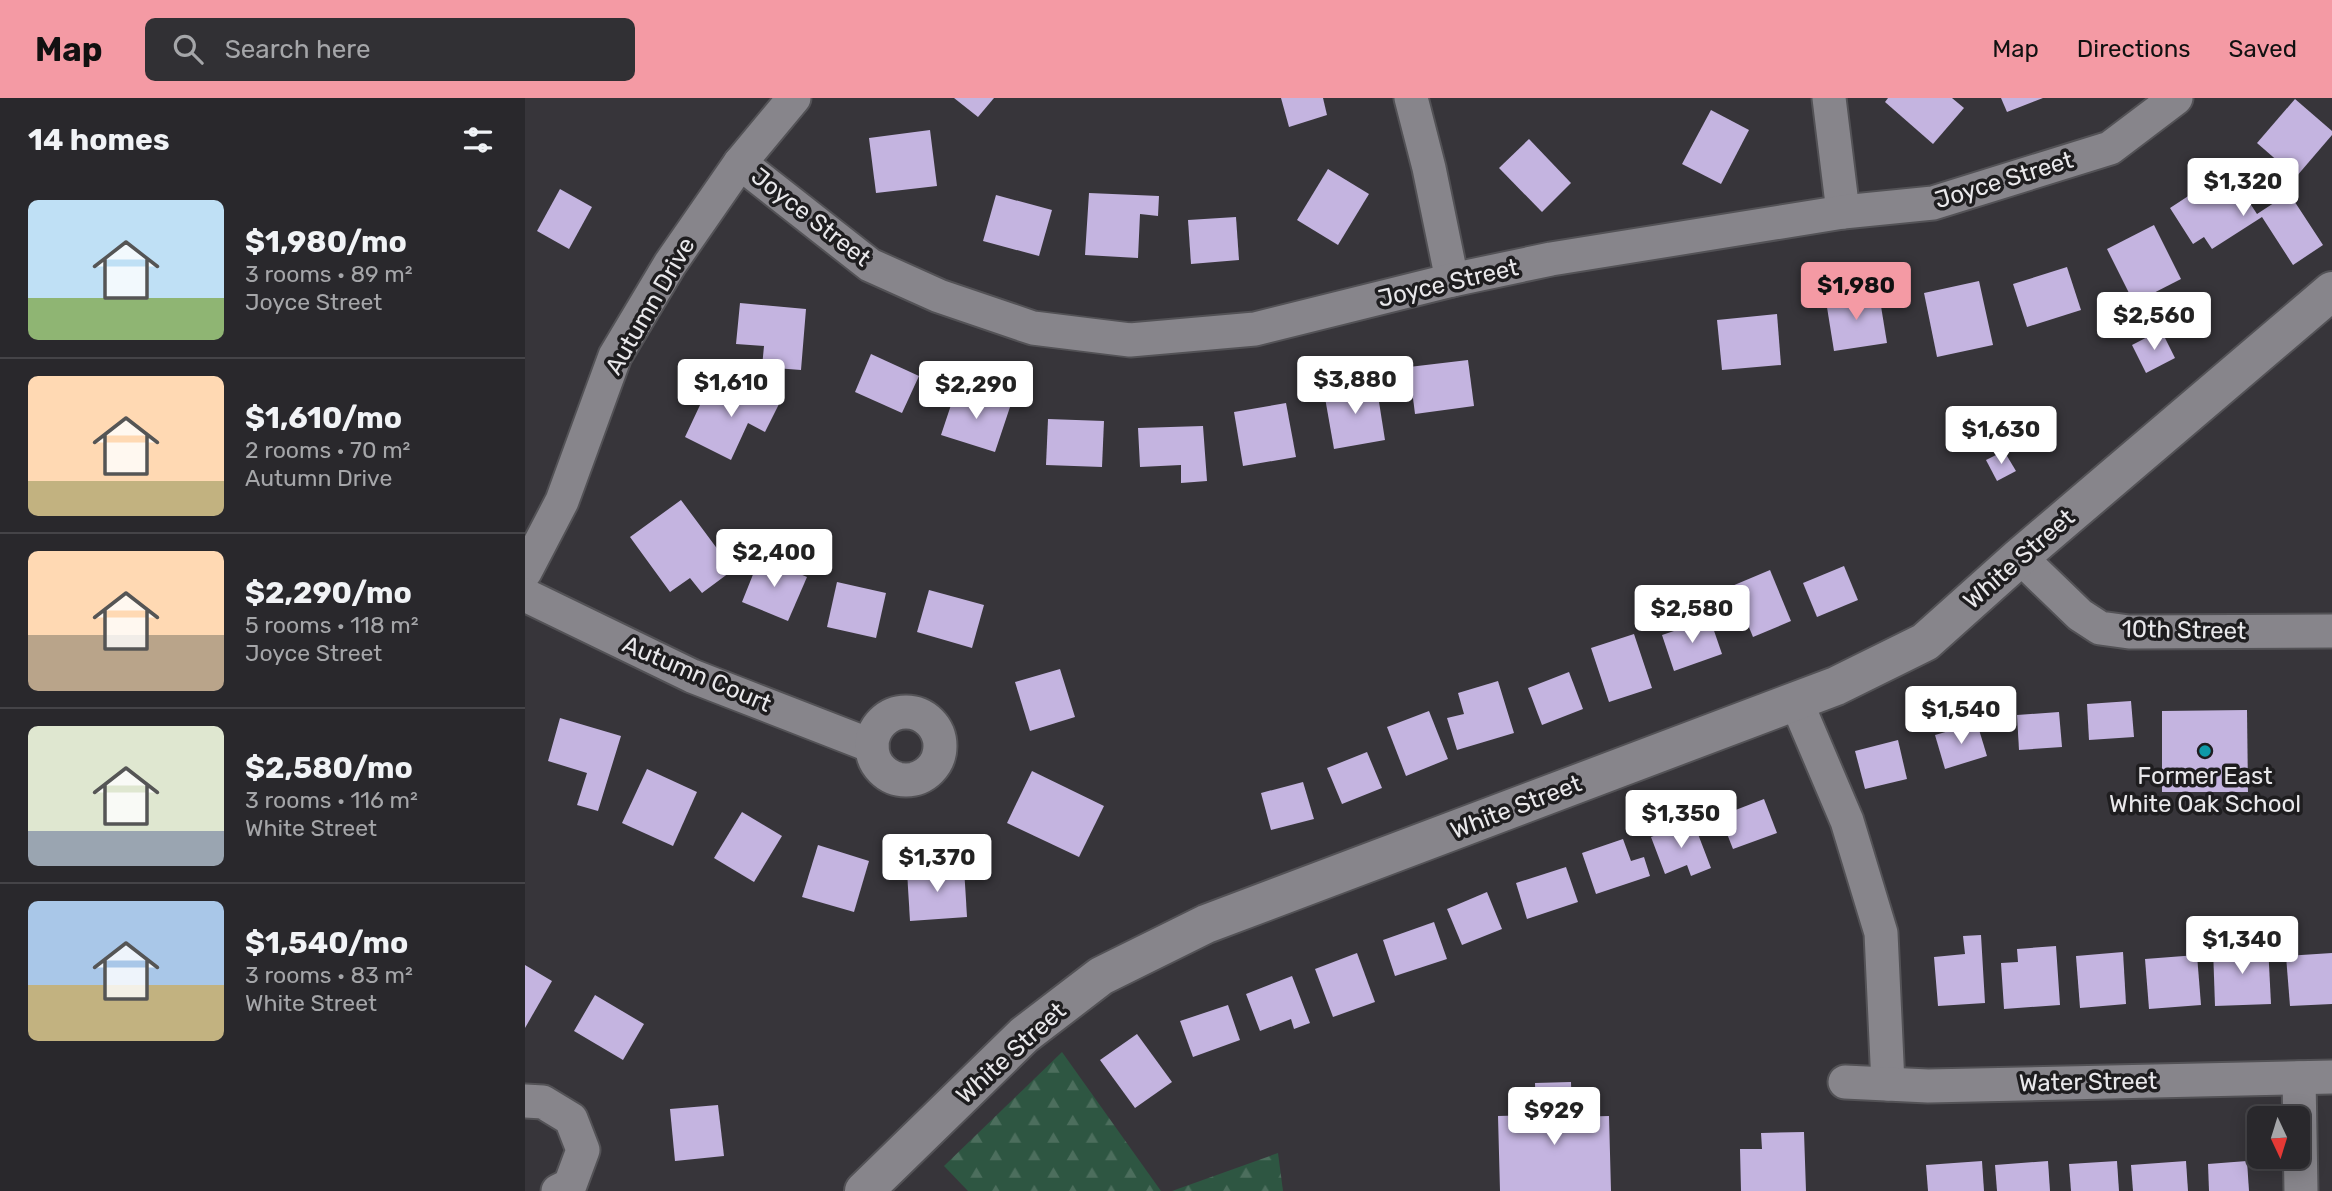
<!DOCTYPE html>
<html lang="en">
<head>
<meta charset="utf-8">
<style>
	body { margin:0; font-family:Rubik,sans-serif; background:#313034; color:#f1f3f6; height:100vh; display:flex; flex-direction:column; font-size:26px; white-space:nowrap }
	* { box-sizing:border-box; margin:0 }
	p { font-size:23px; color:#a5a6a9 }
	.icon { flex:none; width:38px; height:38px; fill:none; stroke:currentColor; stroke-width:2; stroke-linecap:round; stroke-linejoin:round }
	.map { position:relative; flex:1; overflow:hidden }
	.drawer { display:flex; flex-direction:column; background:#29282c; width:525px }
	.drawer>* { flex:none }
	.needle { width:46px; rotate:176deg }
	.fabs { position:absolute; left:1722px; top:1008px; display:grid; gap:14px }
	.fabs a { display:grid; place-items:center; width:63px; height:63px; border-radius:10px; background:#29282c; box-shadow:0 4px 18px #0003,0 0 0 2px #454448; font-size:35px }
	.price { position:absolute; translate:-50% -60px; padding:0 16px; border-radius:7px; background:#fff; color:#222; font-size:23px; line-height:46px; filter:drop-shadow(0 2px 4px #0008) }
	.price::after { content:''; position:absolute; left:50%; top:42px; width:21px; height:16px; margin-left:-10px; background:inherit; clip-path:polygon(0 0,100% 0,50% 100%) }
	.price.active { background:#f49aa4; color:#111 }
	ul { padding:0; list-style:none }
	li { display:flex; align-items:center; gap:21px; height:175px; padding:0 28px }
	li+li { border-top:2px solid #454448 }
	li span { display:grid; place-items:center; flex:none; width:196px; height:140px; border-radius:10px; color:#555 }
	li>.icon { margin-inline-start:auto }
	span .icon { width:84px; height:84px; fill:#fffc; stroke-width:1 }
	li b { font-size:30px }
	h2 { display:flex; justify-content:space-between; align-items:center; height:84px; padding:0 28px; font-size:30px }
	header { display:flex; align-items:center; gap:42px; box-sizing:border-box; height:98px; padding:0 35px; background:#f49aa4; color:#111 }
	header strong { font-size:33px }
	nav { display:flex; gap:38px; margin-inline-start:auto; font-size:24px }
	.search { width:490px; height:63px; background:#313034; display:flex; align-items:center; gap:18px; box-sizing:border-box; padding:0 24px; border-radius:10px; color:#a5a6a9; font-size:26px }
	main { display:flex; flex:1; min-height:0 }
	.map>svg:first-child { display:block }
</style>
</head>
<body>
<header>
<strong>Map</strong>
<div class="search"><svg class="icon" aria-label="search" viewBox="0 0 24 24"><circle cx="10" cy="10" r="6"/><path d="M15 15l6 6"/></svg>Search here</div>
<nav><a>Map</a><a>Directions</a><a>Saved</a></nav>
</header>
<main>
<section class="drawer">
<h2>14 homes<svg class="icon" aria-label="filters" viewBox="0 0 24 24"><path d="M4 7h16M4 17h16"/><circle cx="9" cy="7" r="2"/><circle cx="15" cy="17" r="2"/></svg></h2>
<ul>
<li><span style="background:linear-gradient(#bfe0f5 70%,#8fb573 0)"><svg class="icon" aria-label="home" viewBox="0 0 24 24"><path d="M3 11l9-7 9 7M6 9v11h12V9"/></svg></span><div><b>$1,980/mo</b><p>3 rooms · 89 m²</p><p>Joyce Street</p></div></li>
<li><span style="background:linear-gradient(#ffd9b3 75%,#c2b280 0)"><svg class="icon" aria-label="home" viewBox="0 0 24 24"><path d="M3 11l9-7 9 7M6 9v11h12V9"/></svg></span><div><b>$1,610/mo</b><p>2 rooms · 70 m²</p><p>Autumn Drive</p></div></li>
<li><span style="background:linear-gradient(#ffd9b3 60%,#b9a48a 0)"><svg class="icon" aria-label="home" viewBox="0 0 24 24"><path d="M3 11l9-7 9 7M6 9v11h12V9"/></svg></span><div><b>$2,290/mo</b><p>5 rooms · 118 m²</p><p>Joyce Street</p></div></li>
<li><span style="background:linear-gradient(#dfe7d0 75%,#9aa5b1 0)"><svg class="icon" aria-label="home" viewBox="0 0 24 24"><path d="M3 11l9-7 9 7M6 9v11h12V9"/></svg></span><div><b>$2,580/mo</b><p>3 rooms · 116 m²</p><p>White Street</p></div></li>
<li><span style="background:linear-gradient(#a9c7e8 60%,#c2b280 0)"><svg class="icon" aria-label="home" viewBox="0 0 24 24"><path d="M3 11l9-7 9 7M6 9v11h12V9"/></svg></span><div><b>$1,540/mo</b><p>3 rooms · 83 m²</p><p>White Street</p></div></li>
</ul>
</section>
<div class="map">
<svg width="1807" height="1093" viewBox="0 0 1807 1093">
	<defs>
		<pattern id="forest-firs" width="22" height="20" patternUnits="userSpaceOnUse" patternTransform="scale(1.75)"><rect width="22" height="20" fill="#2e5642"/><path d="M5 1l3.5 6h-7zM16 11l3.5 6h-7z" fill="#4c6e5d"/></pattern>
	</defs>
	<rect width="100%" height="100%" fill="#37353a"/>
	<g fill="url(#forest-firs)">
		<path d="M537,954L636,1093H443L419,1068Z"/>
		<path d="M753,1055L758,1093H647Z"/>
	</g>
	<g fill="#c4b4e0">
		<path d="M429,0H469L453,19Z"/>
		<path d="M756,0H798L802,17L764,29Z"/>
		<path d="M1363,0H1427L1439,10L1408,46L1360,4Z"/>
		<path d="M1476,0H1518L1482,14Z"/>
		<path d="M1770,1L1807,33V37L1771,79L1732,45Z"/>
		<path d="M1186,12L1224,32L1196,86L1157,66Z"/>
		<path d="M405,32L412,88L351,95L344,40Z"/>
		<path d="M1004,41L1046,85L1017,114L974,70Z"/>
		<path d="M803,71L844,96L813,147L772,122Z"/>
		<path d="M1703,72L1732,116L1764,95L1798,147L1768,167L1737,119L1687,151L1679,139L1668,146L1645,110Z"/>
		<path d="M35,91L67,109L44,151L12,133Z"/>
		<path d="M564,95L634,98L633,118L615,116L613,160L560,157Z"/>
		<path d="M471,97L527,112L514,158L458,143Z"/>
		<path d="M711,119L714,162L666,166L663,122Z"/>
		<path d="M1629,127L1656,181L1609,205L1582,151Z"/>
		<path d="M1542,169L1556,212L1502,229L1488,186Z"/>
		<path d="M1454,183L1468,247L1412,259L1399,195Z"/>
		<path d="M1354,196L1362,245L1309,253L1301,203Z"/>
		<path d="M215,205L281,211L276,272L237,269L239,248L211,246Z"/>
		<path d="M1252,216L1256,267L1197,272L1192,222Z"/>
		<path d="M1636,232L1650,260L1621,275L1607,247Z"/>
		<path d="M346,256L394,278L377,315L330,294Z"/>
		<path d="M943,262L949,308L890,316L884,269Z"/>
		<path d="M218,285L256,302L240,334L223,325L206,362L160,339L183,290L210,303Z"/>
		<path d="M851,285L860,342L809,351L799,294Z"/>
		<path d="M431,292L485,309L470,354L416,337Z"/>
		<path d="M761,305L771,359L718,368L709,314Z"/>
		<path d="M523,321L579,323L577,369L521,367Z"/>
		<path d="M678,328L682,383L656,385V367L615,369L613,330Z"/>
		<path d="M1479,353L1491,373L1472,383L1461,362Z"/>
		<path d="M156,402L208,472L177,495L165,480L145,494L105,439Z"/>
		<path d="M235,459L282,479L263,523L217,504Z"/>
		<path d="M1319,468L1333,502L1292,519L1278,485Z"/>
		<path d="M1245,472L1266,523L1228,539L1207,488Z"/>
		<path d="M312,484L361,495L351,540L302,529Z"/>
		<path d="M404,492L459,507L447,550L392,534Z"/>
		<path d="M1185,521L1197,556L1149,573L1137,537Z"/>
		<path d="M1109,536L1127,590L1084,604L1066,550Z"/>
		<path d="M535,571L550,619L505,633L490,584Z"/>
		<path d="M1044,574L1058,611L1017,627L1003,590Z"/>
		<path d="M973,583L989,635L932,652L922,620L939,616L933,595Z"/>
		<path d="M1606,603L1609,639L1564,642L1562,606Z"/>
		<path d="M1722,612L1723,694H1637V613Z"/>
		<path d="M904,613L923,661L881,678L862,629Z"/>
		<path d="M1534,614L1537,649L1494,652L1492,617Z"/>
		<path d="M35,620L96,638L73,713L52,707L62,675L23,663Z"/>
		<path d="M1452,625L1462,658L1420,671L1410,637Z"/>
		<path d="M1373,642L1382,681L1340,691L1330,653Z"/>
		<path d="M842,654L857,690L817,706L802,670Z"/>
		<path d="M122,671L172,694L148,748L97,725Z"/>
		<path d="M507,673L579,708L554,759L482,725Z"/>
		<path d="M778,684L789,721L746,732L736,695Z"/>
		<path d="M1239,701L1252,735L1208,751L1195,718Z"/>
		<path d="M217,714L257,738L229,784L189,760Z"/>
		<path d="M1168,723L1186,770L1166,778L1162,767L1140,776L1126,739Z"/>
		<path d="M1098,741L1106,763L1119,759L1125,778L1071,796L1057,755Z"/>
		<path d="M293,747L344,763L329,814L277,799Z"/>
		<path d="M439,769L442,819L385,823L382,773Z"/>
		<path d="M1041,769L1053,804L1002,821L991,785Z"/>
		<path d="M962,794L977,831L937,847L922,811Z"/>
		<path d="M909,824L922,861L870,878L858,842Z"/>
		<path d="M1456,837L1460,905L1413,908L1409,859L1440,856L1438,838Z"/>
		<path d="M1743,847L1746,906L1690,908L1688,850Z"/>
		<path d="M1531,848L1535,907L1479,911L1476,865L1493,864L1492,851Z"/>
		<path d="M1598,854L1601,906L1555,910L1551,858Z"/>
		<path d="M832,855L850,904L808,919L790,871Z"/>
		<path d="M1807,855V906L1765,908L1761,858Z"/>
		<path d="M1672,857L1676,907L1624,911L1620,861Z"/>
		<path d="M0,867L27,883L0,930Z"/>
		<path d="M767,878L785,925L769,931L766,921L735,933L721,896Z"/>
		<path d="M70,897L119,926L98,962L49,933Z"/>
		<path d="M703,907L715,942L668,959L655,923Z"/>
		<path d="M612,936L647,984L610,1010L575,962Z"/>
		<path d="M1046,984L1047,1019L1084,1018L1086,1093H975L973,1018L1011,1017L1010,985Z"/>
		<path d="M193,1007L199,1058L150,1063L145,1011Z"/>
		<path d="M1279,1034L1281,1093H1216L1215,1051H1237L1236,1035Z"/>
		<path d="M1457,1063L1459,1093H1403L1401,1067Z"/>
		<path d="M1523,1063L1525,1093H1472L1470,1067Z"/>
		<path d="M1592,1063L1594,1093H1546L1544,1066Z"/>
		<path d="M1661,1063L1663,1093H1608L1606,1067Z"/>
		<path d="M1722,1063L1724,1093H1684L1683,1066Z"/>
	</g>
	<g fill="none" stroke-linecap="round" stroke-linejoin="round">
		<g stroke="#535256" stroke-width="37">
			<g id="street">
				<path d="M886,0L904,70L927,182"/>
				<path d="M1304,0L1318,114"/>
				<path d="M215,65L345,167L414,198L508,230L605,242L730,231L927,182L1026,161L1318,114L1408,105L1585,50L1651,0"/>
				<path d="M1495,459L1555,517L1575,530L1604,534L1807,533"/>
				<path d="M0,474L37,403L90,258L145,166L215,65L269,0"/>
				<path d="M0,497L167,578L347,648"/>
				<path d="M1271,603L1322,723L1356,835L1363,986"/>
				<circle cx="381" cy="648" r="34"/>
				<path d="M1774,980L1776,1093"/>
				<path d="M1320,984L1403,988L1807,979"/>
				<path d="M0,1003L18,1004L46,1021L58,1052L45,1087L33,1093"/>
			</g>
		</g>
		<g stroke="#535256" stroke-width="42">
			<path id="secondary" d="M339,1093L499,937L576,878L681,826L1311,588L1400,544L1495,459L1807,193"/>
		</g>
		<use href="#street" stroke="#87858b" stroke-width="33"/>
		<use href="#secondary" stroke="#87858b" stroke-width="38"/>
	</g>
	<circle fill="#0f9aa8" stroke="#1e1d1f" stroke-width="2.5" cx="1680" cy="653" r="7"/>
	<g text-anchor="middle" stroke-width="7" stroke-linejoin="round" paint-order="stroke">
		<g font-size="24" fill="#e9e8eb" stroke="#1e1d1f">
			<text transform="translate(1479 82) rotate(-17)" y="8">Joyce Street</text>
			<text transform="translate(286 119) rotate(38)" y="8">Joyce Street</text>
			<text transform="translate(923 185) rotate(-13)" y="8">Joyce Street</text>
			<text transform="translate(125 208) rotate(-60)" y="8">Autumn Drive</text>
			<text transform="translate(1494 461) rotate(-41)" y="8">White Street</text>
			<text transform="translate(1659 532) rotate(1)" y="8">10th Street</text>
			<text transform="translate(172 576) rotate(23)" y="8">Autumn Court</text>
			<text transform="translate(991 709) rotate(-21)" y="8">White Street</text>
			<text transform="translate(486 955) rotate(-42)" y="8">White Street</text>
			<text transform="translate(1563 984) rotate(-1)" y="8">Water Street</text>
		</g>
		<g font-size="24" fill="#e9e8eb" stroke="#1e1d1f">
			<text x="1680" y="686">Former East<tspan x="1680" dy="28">White Oak School</tspan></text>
		</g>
	</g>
</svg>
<div class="fabs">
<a><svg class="needle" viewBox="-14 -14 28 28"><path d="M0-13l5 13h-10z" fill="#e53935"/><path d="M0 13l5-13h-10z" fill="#a5a6a9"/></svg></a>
</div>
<b class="price" style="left:1718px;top:120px">$1,320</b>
<b class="price active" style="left:1331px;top:224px">$1,980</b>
<b class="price" style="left:1629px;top:254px">$2,560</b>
<b class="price" style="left:830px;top:318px">$3,880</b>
<b class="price" style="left:206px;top:321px">$1,610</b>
<b class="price" style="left:451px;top:323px">$2,290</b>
<b class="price" style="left:1476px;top:368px">$1,630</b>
<b class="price" style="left:249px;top:491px">$2,400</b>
<b class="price" style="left:1167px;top:547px">$2,580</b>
<b class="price" style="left:1436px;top:648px">$1,540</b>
<b class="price" style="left:1156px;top:752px">$1,350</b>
<b class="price" style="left:412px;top:796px">$1,370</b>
<b class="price" style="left:1717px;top:878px">$1,340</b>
<b class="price" style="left:1029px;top:1049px">$929</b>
</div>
</main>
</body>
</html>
